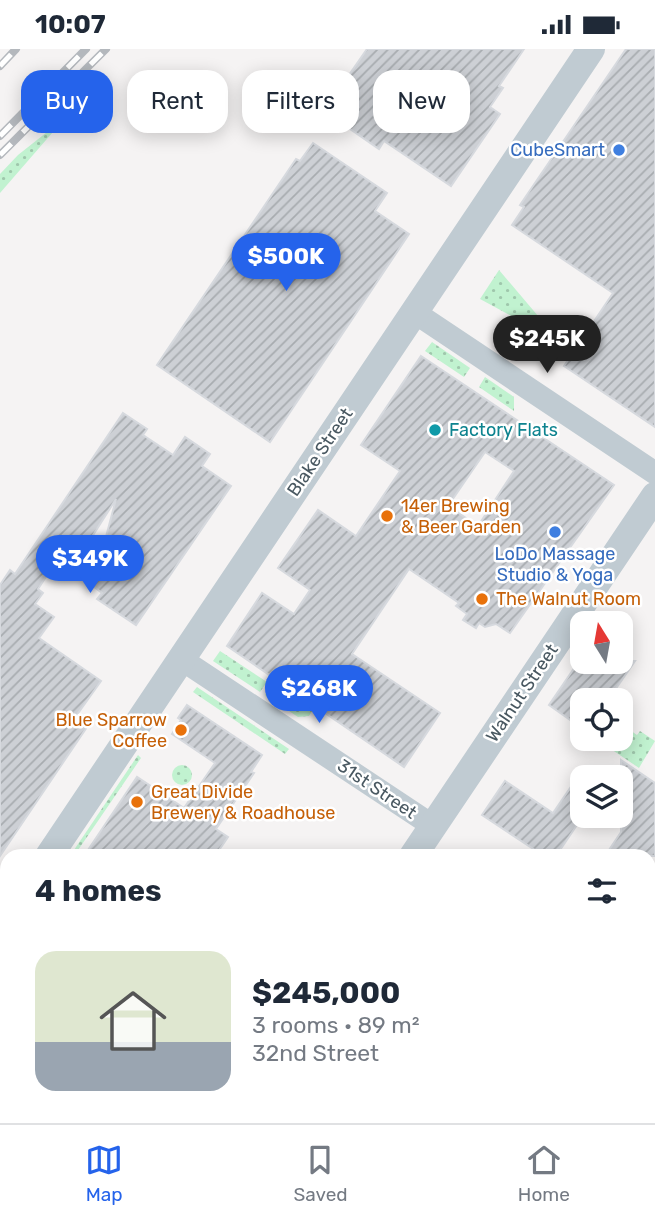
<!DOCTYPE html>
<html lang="en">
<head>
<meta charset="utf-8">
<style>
	body { margin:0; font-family:Rubik,sans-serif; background:#f2f2f3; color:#1f2937; height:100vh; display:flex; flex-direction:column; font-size:26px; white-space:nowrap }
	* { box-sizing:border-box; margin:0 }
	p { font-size:23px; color:#747a83 }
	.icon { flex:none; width:38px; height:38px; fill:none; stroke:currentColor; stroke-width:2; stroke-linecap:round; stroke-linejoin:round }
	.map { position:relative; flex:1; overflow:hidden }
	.drawer { position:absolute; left:0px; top:800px; width:656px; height:275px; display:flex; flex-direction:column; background:#fff; border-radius:21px 21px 0 0; box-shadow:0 4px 18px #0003 }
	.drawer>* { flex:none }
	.banner { position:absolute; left:21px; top:21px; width:614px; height:63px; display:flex; gap:14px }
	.needle { width:46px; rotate:349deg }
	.buttons { position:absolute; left:570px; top:562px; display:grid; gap:14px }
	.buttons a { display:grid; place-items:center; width:63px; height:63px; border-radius:14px; background:#fff; box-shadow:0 4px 18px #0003; font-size:35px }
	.price { position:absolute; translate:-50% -60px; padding:0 16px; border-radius:24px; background:#2563eb; color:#fff; font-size:23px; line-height:46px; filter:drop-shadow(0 2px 4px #0008) }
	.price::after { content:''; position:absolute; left:50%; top:42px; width:21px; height:16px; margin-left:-10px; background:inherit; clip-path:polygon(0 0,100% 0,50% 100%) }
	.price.selected { background:#222; color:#fff }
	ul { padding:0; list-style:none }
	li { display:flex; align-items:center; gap:21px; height:175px; padding:0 35px }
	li+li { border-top:2px solid #e0e1e3 }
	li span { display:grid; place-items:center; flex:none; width:196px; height:140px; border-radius:21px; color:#555 }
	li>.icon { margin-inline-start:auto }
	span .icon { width:84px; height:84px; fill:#fffc; stroke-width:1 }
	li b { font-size:30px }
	h2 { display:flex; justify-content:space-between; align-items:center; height:84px; padding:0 35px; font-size:30px }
	.chip { padding:0 24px; border-radius:21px; background:#fff; box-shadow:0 4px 18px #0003; font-size:24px; line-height:63px }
	.chip.selected { background:#2563eb; color:#fff }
	.status { display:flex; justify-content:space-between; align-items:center; height:49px; padding:0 35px; background:#fff; direction:ltr }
	.status svg { height:19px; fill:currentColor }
	.tab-bar { display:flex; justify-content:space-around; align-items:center; height:98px; border-top:2px solid #e0e1e3; background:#fff; font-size:19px; color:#747a83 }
	.tab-bar a { display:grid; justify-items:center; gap:4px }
	.tab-bar .selected { color:#2563eb }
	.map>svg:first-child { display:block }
</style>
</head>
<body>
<div class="status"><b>10:07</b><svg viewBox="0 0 49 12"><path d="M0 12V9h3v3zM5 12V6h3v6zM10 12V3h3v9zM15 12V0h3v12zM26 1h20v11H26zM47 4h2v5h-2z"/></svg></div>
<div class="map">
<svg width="655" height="1074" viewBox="0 0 655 1074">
	<defs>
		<pattern id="grass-dots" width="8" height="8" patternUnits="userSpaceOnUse" patternTransform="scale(1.75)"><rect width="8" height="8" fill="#c1f2d0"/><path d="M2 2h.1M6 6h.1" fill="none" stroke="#9fc7ac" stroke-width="1.8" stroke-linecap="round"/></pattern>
		<pattern id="building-hatch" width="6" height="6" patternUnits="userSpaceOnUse" patternTransform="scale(1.75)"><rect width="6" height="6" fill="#cdd0d5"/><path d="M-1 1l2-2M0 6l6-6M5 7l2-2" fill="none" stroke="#a8acb0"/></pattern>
	</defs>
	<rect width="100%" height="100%" fill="#f5f3f3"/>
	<g fill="url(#grass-dots)">
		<path d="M66,68L0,144V125L18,106Z"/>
		<path d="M499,221L544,274L535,280L480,250Z"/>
		<path d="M432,293L470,319L464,328L425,302Z"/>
		<path d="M485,328L514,348V362L479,338Z"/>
		<path d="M220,602L267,633L260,643L213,612Z"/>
		<path d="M272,636L312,662L309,667L298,668L265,646Z"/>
		<path d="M197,638L289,700L285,705L193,643Z"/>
		<path d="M621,675L637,686L640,682L655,692L639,719L596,690H621Z"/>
		<path d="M138,706L141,709L74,807V801Z"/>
		<circle cx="182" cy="726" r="10"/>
	</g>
	<g fill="url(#building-hatch)" stroke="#d6d9de" stroke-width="2" fill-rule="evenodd">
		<path d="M367,0H524L499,37L503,39L490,58L500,65L451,137L384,92L379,100L324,62Z"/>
		<path d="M626,0H655V378L564,317L613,244L512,176L524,158L520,156Z"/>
		<path d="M313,94L387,144L375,162L409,185L270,393L157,316L296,110L300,112Z"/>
		<path d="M421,307L614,436L510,584L496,575L485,578L479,574L476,579L463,571L467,565L456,557L459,554L409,520L352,605L440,664L404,718L227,597L262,544L294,565L310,541L278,519L318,461L356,487L400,422L361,396ZM485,403L514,422L478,477L448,457Z"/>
		<path d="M123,364L147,380L143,386L173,406L185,388L210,405L202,417L231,437L136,576L97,550L102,544L93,537L116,450L69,524L55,514L38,540L43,544L35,555L54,568L39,589L101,632L74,670L87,678L0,807V536L10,521L15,525Z"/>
		<path d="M579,612H635L608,651H583V680L549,656Z"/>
		<path d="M187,656L262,706L251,723L254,724L216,780L228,788L215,807H96L88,801L137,728L184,759L215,714L172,685L181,671L178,669Z"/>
		<path d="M621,711L655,734V807H605L621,783Z"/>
		<path d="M583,720V767L556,807H544L482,766L505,732L553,764Z"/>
	</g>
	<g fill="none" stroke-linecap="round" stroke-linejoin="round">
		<g stroke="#c0cbd2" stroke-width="23">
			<path d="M414,263L655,424"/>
			<path d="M181,610L433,777"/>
			<path d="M649,926L655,930"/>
			<path d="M0,993L7,997"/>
			<path d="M111,1068L121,1074"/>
		</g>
		<g stroke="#c0cbd2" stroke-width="28">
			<path d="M49,807L591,0"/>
			<path d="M413,807L655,447"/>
			<path d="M0,879L7,869"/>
			<path d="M649,994L655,985"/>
			<path d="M233,1074L237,1068"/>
			<path d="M596,1074L600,1068"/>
		</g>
		<g stroke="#b4b8bd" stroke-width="8">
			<g id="rail">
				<path d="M0,17L16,0"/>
				<path d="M0,87L86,0"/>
				<path d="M0,106L106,0"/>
			</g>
		</g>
		<use href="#rail" stroke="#fff" stroke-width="5" stroke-dasharray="16" stroke-linecap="butt"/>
	</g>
	<g fill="#3f7fe0" stroke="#fff" stroke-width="2.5">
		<circle cx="619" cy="101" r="7"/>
		<circle cx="555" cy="483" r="7"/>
	</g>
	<circle fill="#0f9aa8" stroke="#fff" stroke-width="2.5" cx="435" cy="381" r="7"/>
	<g fill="#e8710a" stroke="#fff" stroke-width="2.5">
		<circle cx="387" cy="467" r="7"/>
		<circle cx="482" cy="550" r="7"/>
		<circle cx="181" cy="681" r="7"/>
		<circle cx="137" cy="753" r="7"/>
	</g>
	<g text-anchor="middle" stroke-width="5" stroke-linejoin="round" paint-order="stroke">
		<g font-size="18" fill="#366cbe" stroke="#fff" text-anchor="end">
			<text x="605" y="107">CubeSmart</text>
			<text x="555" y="511" text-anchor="middle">LoDo Massage<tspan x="555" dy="21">Studio &amp; Yoga</tspan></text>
		</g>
		<g font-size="18" fill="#0d838f" stroke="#fff" text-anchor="start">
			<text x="449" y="387">Factory Flats</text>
		</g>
		<g font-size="18" fill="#495861" stroke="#fff">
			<text transform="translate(320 403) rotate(-56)" y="6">Blake Street</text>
			<text transform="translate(522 644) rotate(-56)" y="6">Walnut Street</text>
			<text transform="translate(377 740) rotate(34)" y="6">31st Street</text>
		</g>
		<g font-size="18" fill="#c56008" stroke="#fff" text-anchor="start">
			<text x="401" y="463">14er Brewing<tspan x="401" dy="21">&amp; Beer Garden</tspan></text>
			<text x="496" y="556">The Walnut Room</text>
			<text x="167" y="677" text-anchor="end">Blue Sparrow<tspan x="167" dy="21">Coffee</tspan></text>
			<text x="151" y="749">Great Divide<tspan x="151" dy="21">Brewery &amp; Roadhouse</tspan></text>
		</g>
	</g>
</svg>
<div class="buttons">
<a><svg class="needle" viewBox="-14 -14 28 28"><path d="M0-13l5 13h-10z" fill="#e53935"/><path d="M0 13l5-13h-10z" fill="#747a83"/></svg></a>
<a><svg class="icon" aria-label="locate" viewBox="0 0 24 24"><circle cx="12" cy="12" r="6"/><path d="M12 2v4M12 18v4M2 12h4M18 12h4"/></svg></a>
<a><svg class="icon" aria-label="layers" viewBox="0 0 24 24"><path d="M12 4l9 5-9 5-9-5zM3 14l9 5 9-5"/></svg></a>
</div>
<b class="price" style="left:286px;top:244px">$500K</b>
<b class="price selected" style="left:547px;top:326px">$245K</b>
<b class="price" style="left:90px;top:546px">$349K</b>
<b class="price" style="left:319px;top:676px">$268K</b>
<div class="banner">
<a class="chip selected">Buy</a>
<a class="chip">Rent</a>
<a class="chip">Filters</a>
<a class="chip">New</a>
</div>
<section class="drawer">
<h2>4 homes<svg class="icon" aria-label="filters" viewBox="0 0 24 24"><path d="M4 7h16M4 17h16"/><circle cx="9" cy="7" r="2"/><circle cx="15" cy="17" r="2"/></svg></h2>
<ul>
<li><span style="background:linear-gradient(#dfe7d0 65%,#9aa5b1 0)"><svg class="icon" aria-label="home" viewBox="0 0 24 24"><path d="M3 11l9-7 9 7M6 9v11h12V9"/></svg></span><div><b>$245,000</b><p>3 rooms · 89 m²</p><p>32nd Street</p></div></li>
</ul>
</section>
</div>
<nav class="tab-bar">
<a class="selected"><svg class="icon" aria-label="map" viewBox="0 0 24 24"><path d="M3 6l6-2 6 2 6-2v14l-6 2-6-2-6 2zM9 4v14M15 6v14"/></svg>Map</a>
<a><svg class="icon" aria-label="saved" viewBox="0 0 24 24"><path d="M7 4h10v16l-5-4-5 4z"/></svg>Saved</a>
<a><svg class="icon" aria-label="home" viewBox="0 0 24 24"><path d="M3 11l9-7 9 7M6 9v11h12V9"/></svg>Home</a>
</nav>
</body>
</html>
